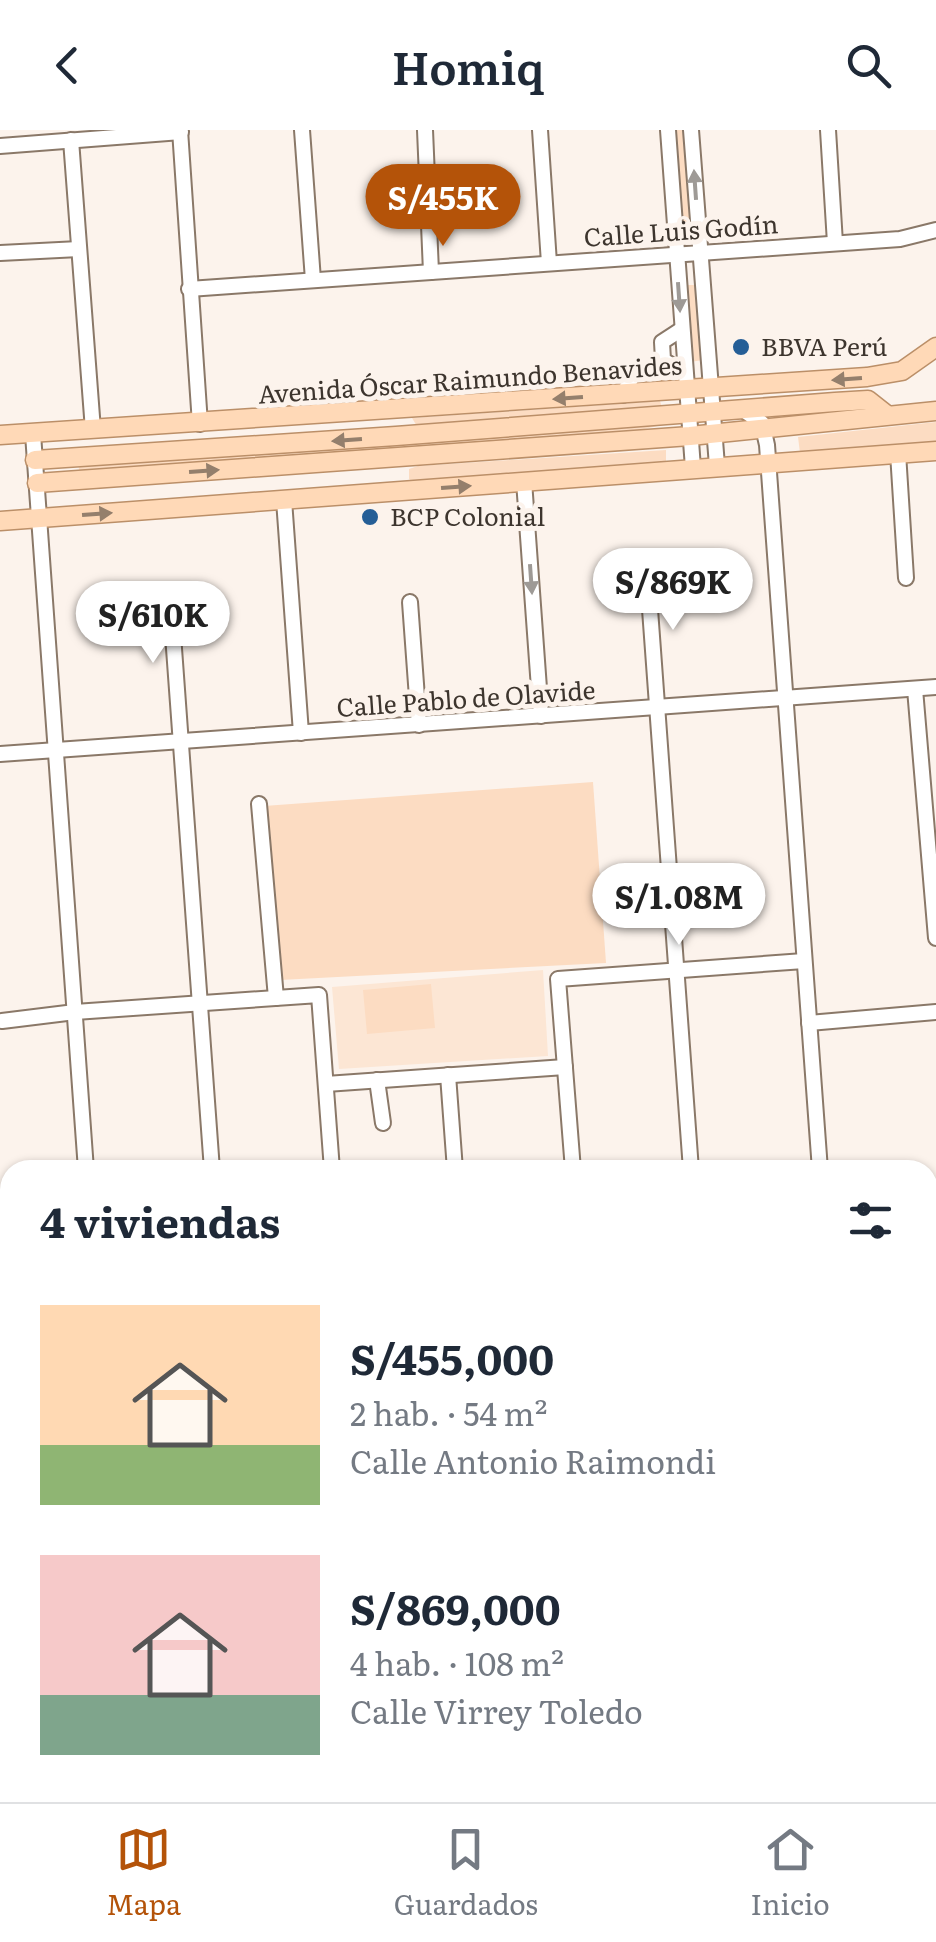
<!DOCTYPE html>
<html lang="es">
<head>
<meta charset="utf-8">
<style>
	body { margin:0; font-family:Literata,serif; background:#f6f6f7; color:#1f2937; height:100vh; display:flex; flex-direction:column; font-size:38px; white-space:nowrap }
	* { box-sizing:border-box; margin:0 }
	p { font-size:32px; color:#747a83 }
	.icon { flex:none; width:55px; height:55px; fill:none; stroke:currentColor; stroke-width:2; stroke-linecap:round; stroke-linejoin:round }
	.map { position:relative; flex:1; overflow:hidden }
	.sheet { position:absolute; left:0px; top:1030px; width:938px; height:642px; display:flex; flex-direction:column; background:#fff; border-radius:30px 30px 0 0; box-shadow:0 2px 8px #0004 }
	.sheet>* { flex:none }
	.price { position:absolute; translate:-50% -85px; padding:0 22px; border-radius:35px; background:#fff; color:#222; font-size:32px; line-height:65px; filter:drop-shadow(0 2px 5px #0008) }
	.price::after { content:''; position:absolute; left:50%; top:60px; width:30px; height:22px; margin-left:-15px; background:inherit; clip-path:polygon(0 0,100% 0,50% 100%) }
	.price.current { background:#b45309; color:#fff }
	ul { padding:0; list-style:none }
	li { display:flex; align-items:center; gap:30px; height:250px; padding:0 40px }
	li span { display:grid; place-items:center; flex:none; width:280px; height:200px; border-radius:0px; color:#555 }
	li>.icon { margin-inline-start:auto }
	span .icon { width:120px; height:120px; fill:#fffc; stroke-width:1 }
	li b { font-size:42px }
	h2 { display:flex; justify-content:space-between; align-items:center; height:120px; padding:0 40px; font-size:42px }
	header { display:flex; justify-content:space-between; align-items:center; height:130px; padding:0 40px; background:#fff; font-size:45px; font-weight:600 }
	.menu { display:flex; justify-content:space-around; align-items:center; height:140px; border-top:2px solid #e0e1e3; background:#fff; font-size:28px; color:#747a83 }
	.menu a { display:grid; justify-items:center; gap:5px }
	.menu .current { color:#b45309 }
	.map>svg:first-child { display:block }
</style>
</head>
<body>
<header><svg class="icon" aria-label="back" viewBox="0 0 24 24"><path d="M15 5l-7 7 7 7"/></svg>Homiq<svg class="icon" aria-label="search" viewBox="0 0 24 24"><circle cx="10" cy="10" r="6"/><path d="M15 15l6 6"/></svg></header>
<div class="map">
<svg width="936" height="1672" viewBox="0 0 936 1672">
	<rect width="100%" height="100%" fill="#fcf3ec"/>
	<g fill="#fce6d4">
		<path d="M543,840L548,926L339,939L332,857Z"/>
		<path d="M0,1473H10V1662H928V1490H936V1672H0Z"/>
	</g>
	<g fill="#fcdcc2">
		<path d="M675,0H686L693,91L681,92Z"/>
		<path d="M686,155H698L703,230L690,232Z"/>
		<path d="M660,271L663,281L418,298L412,288Z"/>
		<path d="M936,292V315L800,323L798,307Z"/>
		<path d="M662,295L600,309L80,345L78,334Z"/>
		<path d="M666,320V335L417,355L409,349V339L418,336Z"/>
		<path d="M593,652L606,833L280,850L264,676Z"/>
		<path d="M431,854L435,898L367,904L363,860Z"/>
	</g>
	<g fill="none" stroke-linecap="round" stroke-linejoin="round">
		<g stroke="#8a7868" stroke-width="18">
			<g id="minor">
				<path d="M180,0L200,294"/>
				<path d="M302,0L313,150"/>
				<path d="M425,0L431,142"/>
				<path d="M540,0L549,133"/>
				<path d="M668,0L693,338"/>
				<path d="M691,0L717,336"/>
				<path d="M828,0L835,113"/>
				<path d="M71,10L93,300"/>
				<path d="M0,16L181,2"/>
				<path d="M0,123L79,119"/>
				<path d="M189,159L900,109L936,100"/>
				<path d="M682,199L662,212L663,230L685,243"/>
				<path d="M623,265L633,245L641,242"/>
				<path d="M743,280L762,293L767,315L820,1040"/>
				<path d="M33,304L86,1040"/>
				<path d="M898,323L906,448"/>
				<path d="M524,351L541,586"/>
				<path d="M284,370L301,603"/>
				<path d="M648,452L691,1040"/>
				<path d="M410,472L419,595"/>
				<path d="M172,491L212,1040"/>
				<path d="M915,559L936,808"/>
				<path d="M0,624L936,557"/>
				<path d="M259,674L276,868"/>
				<path d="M2,891L75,882L319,865L332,1040"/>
				<path d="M809,893L936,882"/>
				<path d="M448,945L455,1040"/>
				<path d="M377,950L383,993"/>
				<path d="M326,954L565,937"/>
				<path d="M573,1040L558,849L804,831"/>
				<path d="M0,1118H10"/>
				<path d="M928,1131H936"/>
				<path d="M928,1317H936"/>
				<path d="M0,1492H10"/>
				<path d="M928,1528H936"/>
				<path d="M146,1672L147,1662"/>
				<path d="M363,1672L364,1662"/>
				<path d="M585,1672V1662"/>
				<path d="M639,1672V1662"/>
				<path d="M816,1672V1662"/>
			</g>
		</g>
		<g stroke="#bb8f68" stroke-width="21">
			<g id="major">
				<path d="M0,305L867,247L902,241L936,217"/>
				<path d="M35,330L396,306L835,272L868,270L887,285"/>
				<path d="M37,353L690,306L936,281"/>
				<path d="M0,391L936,321"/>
				<path d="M0,1431H10"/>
				<path d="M928,1441H936"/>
				<path d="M0,1449H10"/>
				<path d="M928,1463L936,1464"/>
			</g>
		</g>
		<use href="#minor" stroke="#fff" stroke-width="14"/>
		<use href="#major" stroke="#ffd9b7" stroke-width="18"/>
	</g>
	<defs><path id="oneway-solid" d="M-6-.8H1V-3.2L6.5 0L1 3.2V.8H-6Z" transform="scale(2.5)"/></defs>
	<g fill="#9e9a96">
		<use href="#oneway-solid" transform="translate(695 55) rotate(-94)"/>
		<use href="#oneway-solid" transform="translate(679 167) rotate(86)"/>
		<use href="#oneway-solid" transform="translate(531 449) rotate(86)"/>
	</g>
	<g fill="#947f6c">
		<use href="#oneway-solid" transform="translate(847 249) rotate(176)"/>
		<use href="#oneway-solid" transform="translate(568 268) rotate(176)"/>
		<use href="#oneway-solid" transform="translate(347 310) rotate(176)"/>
		<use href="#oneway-solid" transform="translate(204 341) rotate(-4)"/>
		<use href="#oneway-solid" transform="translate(456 357) rotate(-4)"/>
		<use href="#oneway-solid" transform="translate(97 384) rotate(-4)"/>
	</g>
	<g fill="#255e96" stroke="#fcf3ec" stroke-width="4">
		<circle cx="741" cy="217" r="10"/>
		<circle cx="370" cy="387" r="10"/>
	</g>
	<g text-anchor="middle" stroke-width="10" stroke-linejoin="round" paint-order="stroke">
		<g font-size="25" fill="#3d352e" stroke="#fcf3ec">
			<text transform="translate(681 101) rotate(-4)" y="9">Calle Luis Godín</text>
			<text transform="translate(470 250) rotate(-4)" y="9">Avenida Óscar Raimundo Benavides</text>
			<text transform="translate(466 569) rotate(-4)" y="9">Calle Pablo de Olavide</text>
		</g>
		<g font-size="25" fill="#3d352e" stroke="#fcf3ec" text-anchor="start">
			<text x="761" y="226">BBVA Perú</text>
			<text x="390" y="396">BCP Colonial</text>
		</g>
	</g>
</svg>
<b class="price current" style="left:443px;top:119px">S/455K</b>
<b class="price" style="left:673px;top:503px">S/869K</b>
<b class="price" style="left:153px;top:536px">S/610K</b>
<b class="price" style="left:679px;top:818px">S/1.08M</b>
<section class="sheet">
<h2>4 viviendas<svg class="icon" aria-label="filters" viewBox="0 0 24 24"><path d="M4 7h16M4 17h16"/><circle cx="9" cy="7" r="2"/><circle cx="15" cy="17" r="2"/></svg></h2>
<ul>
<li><span style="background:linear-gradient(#ffd9b3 70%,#8fb573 0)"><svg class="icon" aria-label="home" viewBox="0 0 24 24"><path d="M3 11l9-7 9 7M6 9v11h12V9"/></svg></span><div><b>S/455,000</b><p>2 hab. · 54 m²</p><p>Calle Antonio Raimondi</p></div></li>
<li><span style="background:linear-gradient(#f6c9c9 70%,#7fa58c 0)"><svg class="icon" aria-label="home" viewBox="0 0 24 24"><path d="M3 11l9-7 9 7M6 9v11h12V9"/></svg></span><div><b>S/869,000</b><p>4 hab. · 108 m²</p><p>Calle Virrey Toledo</p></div></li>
</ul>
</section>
</div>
<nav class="menu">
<a class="current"><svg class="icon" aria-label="map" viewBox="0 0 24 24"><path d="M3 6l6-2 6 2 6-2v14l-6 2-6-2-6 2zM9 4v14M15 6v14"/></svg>Mapa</a>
<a><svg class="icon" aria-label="saved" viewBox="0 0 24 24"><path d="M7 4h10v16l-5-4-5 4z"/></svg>Guardados</a>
<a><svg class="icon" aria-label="home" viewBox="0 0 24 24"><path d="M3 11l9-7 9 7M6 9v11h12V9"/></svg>Inicio</a>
</nav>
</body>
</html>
